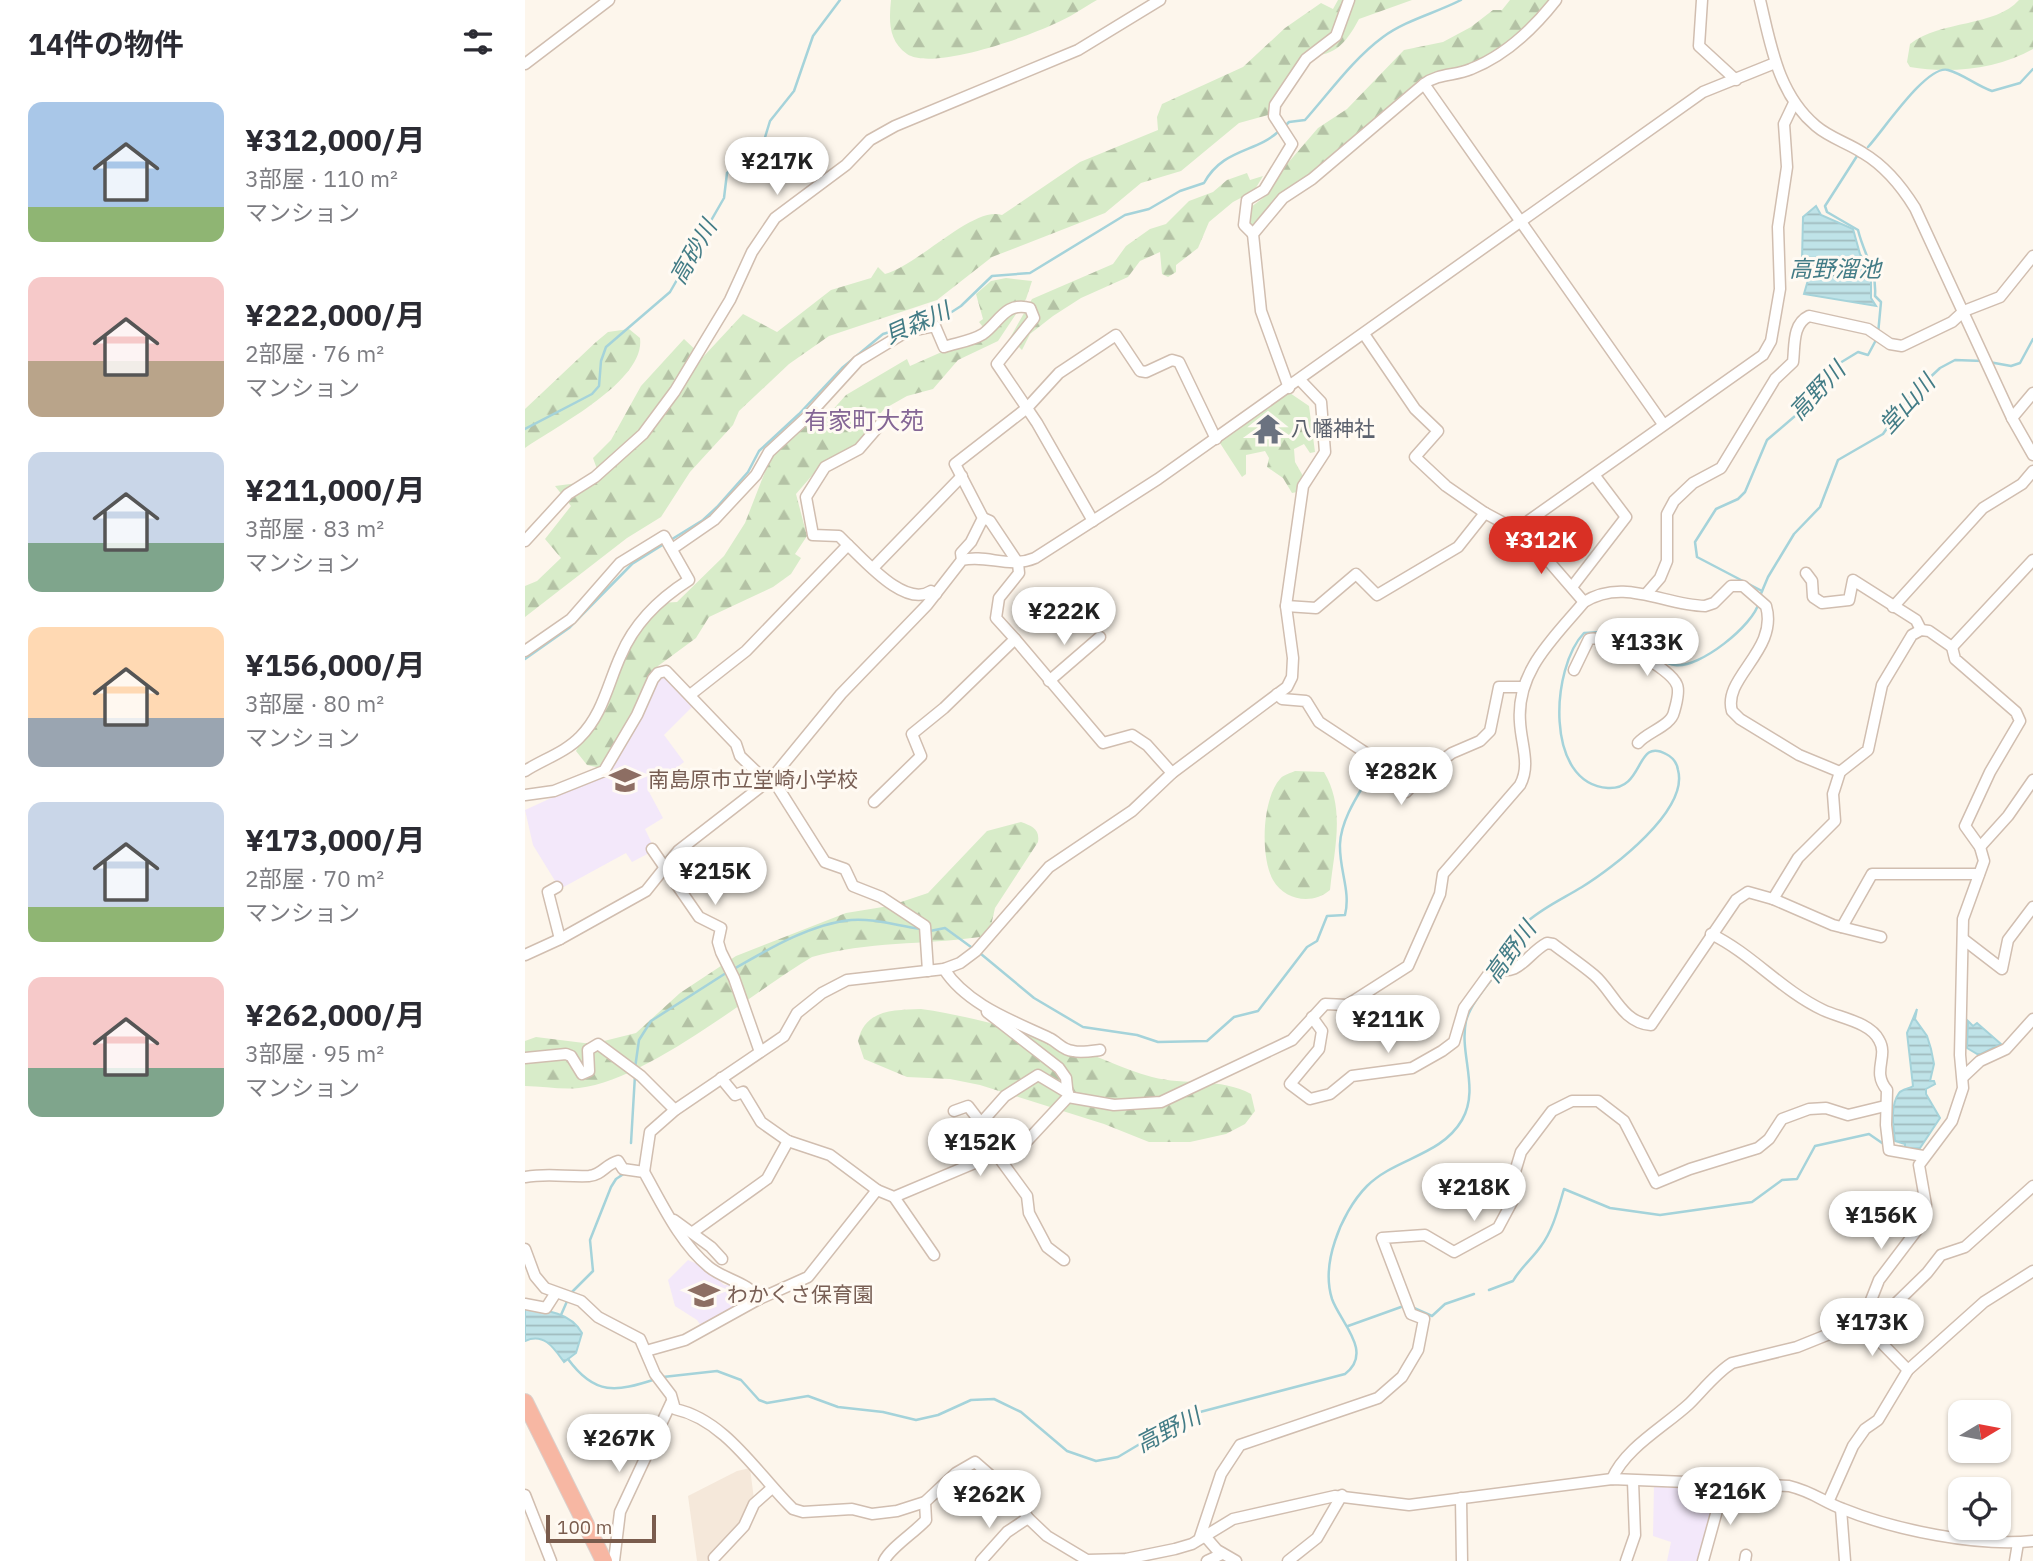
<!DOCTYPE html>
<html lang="ja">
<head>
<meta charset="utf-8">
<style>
	body { margin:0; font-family:"IBM Plex Sans","Noto Sans JP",sans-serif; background:#f2f2f3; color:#2b2b33; height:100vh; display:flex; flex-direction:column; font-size:26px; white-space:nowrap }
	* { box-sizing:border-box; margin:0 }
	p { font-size:23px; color:#7c7c81 }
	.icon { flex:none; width:38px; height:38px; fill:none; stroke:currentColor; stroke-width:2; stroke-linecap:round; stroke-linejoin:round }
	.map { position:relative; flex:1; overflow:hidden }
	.sheet { display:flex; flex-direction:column; background:#fff; width:525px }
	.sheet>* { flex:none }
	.needle { width:46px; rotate:80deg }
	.fabs { position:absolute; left:1423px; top:1400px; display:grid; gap:14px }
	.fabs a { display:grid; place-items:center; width:63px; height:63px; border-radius:14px; background:#fff; box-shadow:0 2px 5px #0004; font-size:35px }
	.scale { position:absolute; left:21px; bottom:18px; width:110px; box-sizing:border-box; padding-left:7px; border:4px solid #7a5c4d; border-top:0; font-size:19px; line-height:24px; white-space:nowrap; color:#7a5c4d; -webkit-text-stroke:5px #fffaf3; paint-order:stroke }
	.price { position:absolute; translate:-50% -60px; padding:0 16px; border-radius:24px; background:#fff; color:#222; font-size:23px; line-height:46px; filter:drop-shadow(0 2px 4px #0008) }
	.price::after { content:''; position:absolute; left:50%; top:42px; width:21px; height:16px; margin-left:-10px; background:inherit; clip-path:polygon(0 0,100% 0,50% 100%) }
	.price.on { background:#d93025; color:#fff }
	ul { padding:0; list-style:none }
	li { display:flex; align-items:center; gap:21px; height:175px; padding:0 28px }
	li span { display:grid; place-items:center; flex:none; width:196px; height:140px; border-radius:14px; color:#555 }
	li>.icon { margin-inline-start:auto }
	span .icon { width:84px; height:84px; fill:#fffc; stroke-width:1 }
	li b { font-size:30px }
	h2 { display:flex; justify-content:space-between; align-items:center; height:84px; padding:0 28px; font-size:30px }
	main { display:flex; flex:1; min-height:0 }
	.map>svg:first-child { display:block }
</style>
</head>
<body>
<main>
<section class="sheet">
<h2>14件の物件<svg class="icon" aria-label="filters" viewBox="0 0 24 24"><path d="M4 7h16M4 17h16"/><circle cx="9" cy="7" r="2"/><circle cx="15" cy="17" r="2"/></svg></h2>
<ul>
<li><span style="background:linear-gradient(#a9c7e8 75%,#8fb573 0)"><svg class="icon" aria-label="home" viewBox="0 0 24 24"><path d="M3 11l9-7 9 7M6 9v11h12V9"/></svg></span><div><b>¥312,000/月</b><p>3部屋 · 110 m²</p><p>マンション</p></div></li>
<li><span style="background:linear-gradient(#f6c9c9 60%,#b9a48a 0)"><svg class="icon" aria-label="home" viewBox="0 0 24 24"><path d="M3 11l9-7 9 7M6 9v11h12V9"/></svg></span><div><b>¥222,000/月</b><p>2部屋 · 76 m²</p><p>マンション</p></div></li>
<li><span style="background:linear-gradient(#c9d6e8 65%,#7fa58c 0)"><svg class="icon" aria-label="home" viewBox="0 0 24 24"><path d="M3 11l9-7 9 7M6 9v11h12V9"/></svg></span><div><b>¥211,000/月</b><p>3部屋 · 83 m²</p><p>マンション</p></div></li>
<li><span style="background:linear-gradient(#ffd9b3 65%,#9aa5b1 0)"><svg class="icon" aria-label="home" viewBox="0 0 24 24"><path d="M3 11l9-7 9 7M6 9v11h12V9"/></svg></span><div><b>¥156,000/月</b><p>3部屋 · 80 m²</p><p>マンション</p></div></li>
<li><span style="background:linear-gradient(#c9d6e8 75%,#8fb573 0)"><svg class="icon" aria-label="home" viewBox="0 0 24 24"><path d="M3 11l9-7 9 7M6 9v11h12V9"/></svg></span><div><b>¥173,000/月</b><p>2部屋 · 70 m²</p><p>マンション</p></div></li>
<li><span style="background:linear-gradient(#f6c9c9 65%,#7fa58c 0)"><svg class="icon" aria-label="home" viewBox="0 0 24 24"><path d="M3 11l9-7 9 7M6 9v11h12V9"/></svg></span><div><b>¥262,000/月</b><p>3部屋 · 95 m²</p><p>マンション</p></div></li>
</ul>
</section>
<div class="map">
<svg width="1508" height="1561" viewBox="0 0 1508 1561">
	<defs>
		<pattern id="forest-firs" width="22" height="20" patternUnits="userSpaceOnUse" patternTransform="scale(1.75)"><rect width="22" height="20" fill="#d8ecc9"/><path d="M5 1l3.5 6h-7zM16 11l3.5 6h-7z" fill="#b4c2a5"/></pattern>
		<pattern id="water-rules" width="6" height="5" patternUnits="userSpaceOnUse" patternTransform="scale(1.75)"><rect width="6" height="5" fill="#bfe3e8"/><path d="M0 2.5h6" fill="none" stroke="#a0bbbe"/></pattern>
	</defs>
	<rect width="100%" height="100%" fill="#fdf6ec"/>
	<path fill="#f5e8da" d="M225,1468L230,1507L224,1520V1529L209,1540L191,1561H172L163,1496L212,1471Z"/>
	<g fill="#f3e8fa">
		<path d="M142,675L170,704L139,735L159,762L123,790L138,818L120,829L130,850L107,862L101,853L35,889L8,845L0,810L85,771L134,676Z"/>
		<path d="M163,1260L179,1267L199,1285H206L217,1305L177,1327L172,1320L150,1306L143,1280Z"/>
		<path d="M1129,1484L1194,1487L1174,1561H1142L1146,1542L1128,1536Z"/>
	</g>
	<g fill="url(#forest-firs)">
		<path d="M366,0H572C558,8 544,18 529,24C502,37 407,71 382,54C363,41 364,20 366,0Z"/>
		<path d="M813,0H887L834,19C819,47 809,56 777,57L746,103L743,115L714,123L656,171L616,183L580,213L467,257L412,300L304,336L264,364L214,411L208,425L165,472L136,517L102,538L0,617V586L12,581L36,558L20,539L46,506L30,486L76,480L68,458L86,440L116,386L159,339L178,357L218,314L252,332L306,290L346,278L353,267L360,274C392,266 449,205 477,215L555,162L633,130L632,117L637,104L718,67L760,28L796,3L808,9Z"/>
		<path d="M985,0H1025L1006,22L966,57L942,67L906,74L785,177L758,195L726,227L723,216L726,207L742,195L756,171L793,128L822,109L879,50L918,42L946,27L968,10H977Z"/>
		<path d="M1494,0H1508V49C1473,69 1425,74 1385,67L1382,62L1385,44C1416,20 1470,27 1494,0Z"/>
		<path d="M722,173L725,180L738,176L729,191L708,202L684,222L673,248L651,265V272L643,277L637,274L635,252L615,261L603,277L556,298L528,316L505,334L497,350L485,338L507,299L588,264L601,246L625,229L641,224L664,201L688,192L702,180Z"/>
		<path d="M481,278L507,281L501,299L473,341L433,360L408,389L382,396L359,409L329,447L296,465L271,494L282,536L270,554L276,558L266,574L248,587L184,617L171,638L133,666L76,768L62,765L51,751L113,632L135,603L152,602L199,556L220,523L245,459L291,417L296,423L321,395L382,359L385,366L462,332L454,322L458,319L451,294L466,281Z"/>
		<path d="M104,329L115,338C121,381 30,427 0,448V409L71,342L83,332Z"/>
		<path d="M762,391L784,406L790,452L785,453L779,444L769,449L770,462L778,476L772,492L767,493L758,478L742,467L744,458L740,451L721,455V474L717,477L693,440Z"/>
		<path d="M770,771L799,772C821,809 809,850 805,890C788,905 760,901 748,880C735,857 737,799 755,779C758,775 766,773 770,771Z"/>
		<path d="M496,822C507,826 515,829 513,842L470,908L465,930L455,937C399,945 342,941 287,957C225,994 123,1080 54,1088C37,1090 17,1086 0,1086V1041L11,1037L67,1044L111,1033L155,993L211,956L321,913L364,906L403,893L462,831Z"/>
		<path d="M396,1009C445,1016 495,1030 542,1045C571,1055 597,1069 627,1077C660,1086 695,1077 726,1094L730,1111L720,1124L701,1134L665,1142H624L579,1124L455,1085L425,1079L382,1077L339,1059L333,1041C340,1009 369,1010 396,1009Z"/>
	</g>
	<g fill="url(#water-rules)" stroke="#a5d3da" stroke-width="2">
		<path d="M1291,206L1296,215L1328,229L1335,254L1346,272V298L1351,306L1279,294L1283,280L1277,260L1278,217Z"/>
		<path d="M1392,1009L1390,1019L1402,1036L1406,1049L1409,1064L1405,1081H1409L1410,1084L1401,1089V1094L1415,1118L1395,1148L1380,1149V1144L1370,1141C1368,1124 1365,1106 1374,1093C1377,1089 1384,1089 1388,1086L1382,1033Z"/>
		<path d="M1443,1021L1448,1026L1452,1023L1476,1044L1454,1055L1442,1048Z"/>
		<path d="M0,1308C22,1310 46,1313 57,1333L51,1353L39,1362C29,1348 19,1332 0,1341Z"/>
	</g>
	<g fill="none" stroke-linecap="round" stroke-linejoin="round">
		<g stroke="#a5d3da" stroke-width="2.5">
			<path d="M759,127L764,122L780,120C804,93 828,59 858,37C881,20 911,13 936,0"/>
			<path d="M1343,147C1358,131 1402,64 1423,70C1438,74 1452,86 1467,91L1495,83L1508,69"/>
			<path d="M1332,156L1300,206L1302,212L1333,230C1339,255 1352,270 1350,296L1356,302L1353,334"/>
			<path d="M1464,362L1486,366L1495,363L1508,339"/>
			<path d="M0,429L67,394L74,386L76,361L81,347L145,292L199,198L202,173L238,144L245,121L269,91L288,36L315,0"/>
			<path d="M144,541L178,520L192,507L223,472L234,451L274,414L317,368L358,334L422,315L436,306L467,276L505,273L600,215L624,209L655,191L679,183C698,148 731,153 754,131"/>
			<path d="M1237,591L1172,557L1170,542L1191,509L1213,499L1220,492L1242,440L1298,392L1310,366L1333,352L1343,355L1351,340"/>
			<path d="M1235,596L1243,577L1269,534L1295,507L1313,460L1358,434L1383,398L1415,368L1430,360L1458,361"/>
			<path d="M1125,655C1133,658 1142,664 1150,665C1174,669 1229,625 1234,602"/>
			<path d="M0,659L44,628L107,564L139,544"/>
			<path d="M405,931L420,928L446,947"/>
			<path d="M456,954L509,998L558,1027L612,1035L633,1042L682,1041L709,1017L733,1011L782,947L792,941L802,916L820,915C826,891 814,870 815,844C816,821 831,798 843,778"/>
			<path d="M976,966C984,951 990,933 1003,921C1019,907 1039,898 1057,887C1088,868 1164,810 1153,770C1152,763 1147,757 1141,754C1110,737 1120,790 1083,788C1019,784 1026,667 1059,633L1076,632L1087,638"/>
			<path d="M207,970C242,950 285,924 326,920C348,918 373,926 395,929"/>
			<path d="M110,1068L114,1040L126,1021L201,973"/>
			<path d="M106,1143L110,1075"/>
			<path d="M1369,1146L1380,1147"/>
			<path d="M964,1290L988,1281C996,1267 1007,1259 1016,1246C1028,1230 1033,1209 1039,1189L1085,1208L1135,1215L1227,1202L1257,1180L1272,1179L1290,1146L1344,1134L1360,1145"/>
			<path d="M46,1293L68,1271L65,1240L86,1187L91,1179L100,1173"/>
			<path d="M889,1308L907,1316L920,1304L949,1294"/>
			<path d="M36,1315L43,1299"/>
			<path d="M823,1326L876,1307"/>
			<path d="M43,1359C70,1396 91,1392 131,1379"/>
			<path d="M138,1377L192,1371L216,1380L234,1400L242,1403L283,1396L313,1407L358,1412L391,1420L413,1415L446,1400L469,1399L496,1412L542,1451L571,1461L593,1457L655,1420L675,1412L820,1374C849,1352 815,1322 807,1299C801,1280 804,1259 810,1241C816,1222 828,1200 842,1186C870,1158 916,1156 937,1120C955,1089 934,1054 941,1021C946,1003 962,986 973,971"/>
		</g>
		<g stroke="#d1beb0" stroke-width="13">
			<g id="minor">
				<path d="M1177,0L1174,46L1211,80"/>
				<path d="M1235,0C1246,46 1253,94 1291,126C1305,138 1323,143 1338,153C1360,166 1377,187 1390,208L1487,418L1508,455"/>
				<path d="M0,64L84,0"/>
				<path d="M899,84L1138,424"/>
				<path d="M728,234L719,225L722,200L739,190L767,144L749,116L750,105L781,59L811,36L824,0"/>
				<path d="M839,334L890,409L913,431L890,457L921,486L960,513L1001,535L1059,602"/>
				<path d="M764,388L736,311L728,234L758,198L787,179L899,84C914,73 930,76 946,69C979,56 1009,28 1031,0"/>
				<path d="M1487,418L1508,393"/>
				<path d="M992,529L1238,355L1246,341L1255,289L1253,227L1262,167L1259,124L1269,103"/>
				<path d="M0,541L43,494L70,477L118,434L150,391L205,300L227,252L250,218L321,165L345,140L370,126L553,50L635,0"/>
				<path d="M323,545L314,536L288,535L281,497L300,467L334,449L359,420"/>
				<path d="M147,549L189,520L231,475L244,452L282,417L333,361L381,332L410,326L419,347C431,343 447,341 458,334C474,323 480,301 505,308L509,318L472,364L512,423L568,521"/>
				<path d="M437,560L436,553L446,542L458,518L430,464L502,408L534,373L591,335L615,371L621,372L647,360L654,362L691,439"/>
				<path d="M348,568L437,476"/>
				<path d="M1281,573L1287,581L1288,597L1297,603L1324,600L1328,580L1391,620L1396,630"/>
				<path d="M1047,587L1101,517L1070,476"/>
				<path d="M1122,593L1135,578L1142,561V514L1149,501L1168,483L1196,468L1250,379L1268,362C1270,346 1267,324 1284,316L1343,329L1365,344L1377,346L1427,322L1439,311L1475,297L1508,256"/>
				<path d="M761,606L791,608L831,574L852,595L933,547L960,513"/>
				<path d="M1368,607L1458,508L1497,484L1508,471"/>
				<path d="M490,639L578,743L607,735L622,745L647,773"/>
				<path d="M1427,647L1508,560"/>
				<path d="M0,651L46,619L95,563L139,536L164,580C134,599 110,622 96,655C83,683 78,714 55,737C41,752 17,760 0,771"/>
				<path d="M1049,670L1064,639C1083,634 1146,668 1152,685C1155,692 1151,705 1149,712C1146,726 1122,732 1113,743"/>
				<path d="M524,681L575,637"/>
				<path d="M752,694L757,699L781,701L794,722L856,763L881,792L898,774L927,753L955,741L965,731L974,687H998"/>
				<path d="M165,695L221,651L323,545C342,563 381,608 406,591L411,594"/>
				<path d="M247,778L300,862L320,869L328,886L356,897L400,926L403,971"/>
				<path d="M0,795L29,791L79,771L112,715L128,679L133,673L141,671L211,744L215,756L242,782"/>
				<path d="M349,802L396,756L387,734L419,708L490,639L471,618L474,598L494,573L493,563L465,521L458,518"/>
				<path d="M1455,847L1483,816L1508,780"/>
				<path d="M127,849L174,917L196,928L193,942L196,952L209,978L235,1052"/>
				<path d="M32,887L23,892L35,939"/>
				<path d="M1248,899L1308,925L1356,937"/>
				<path d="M1317,927L1347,874H1454"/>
				<path d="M1186,934C1227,954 1256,990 1298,1010C1315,1018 1345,1022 1354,1040C1364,1057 1346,1071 1362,1090L1361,1125L1364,1150L1398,1156"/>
				<path d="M1438,939L1477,969L1483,940L1508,907"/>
				<path d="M0,955L35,939L121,891L153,851L247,778L316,694L402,605L437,560C462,554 484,569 510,558L633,479L1178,92L1250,63"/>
				<path d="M419,969C441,1004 488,1021 524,1038C533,1042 537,1050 548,1051C556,1053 567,1051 575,1050"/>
				<path d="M462,1012L534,1068L541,1078L543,1097"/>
				<path d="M787,1017L797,1031L794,1049L765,1084L785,1099L805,1094L827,1076L887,1068L917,1051L929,1042L939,1008L968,968C995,978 1001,954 1022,943L1028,944C1041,954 1056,964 1069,975C1088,991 1097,1023 1126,1025L1211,900L1223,892L1248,899L1273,858L1310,821L1308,794L1315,772L1343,750L1357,685L1387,635L1396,630L1404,631L1427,647L1430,659L1491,712L1495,721L1465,772L1440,826L1455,847L1459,861L1438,919L1435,1055L1438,1088L1427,1121L1394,1165L1401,1205L1398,1222L1354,1280L1337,1323"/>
				<path d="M0,1058L41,1054L46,1056L57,1074L64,1071L63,1050L73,1044L116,1076L150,1110"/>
				<path d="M1438,1077L1455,1061L1481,1049L1508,1019"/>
				<path d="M196,1078L210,1095L218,1092L236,1122L263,1141L305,1155L352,1190"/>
				<path d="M429,1111L443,1106L456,1123L480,1096L513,1075L543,1093"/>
				<path d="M472,1155L502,1196L504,1213L522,1247L539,1260"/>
				<path d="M119,1172L125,1132L150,1110L259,1036L272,1013L297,993L322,980L419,969L435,963L451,951L524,867L607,811L647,773L762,687L767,677L768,658L761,606L778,486L800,452L796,402L775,380"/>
				<path d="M0,1177C22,1173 42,1177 64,1176C77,1175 81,1164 93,1161L98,1169L119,1172C137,1204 155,1243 184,1267C200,1280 223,1282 234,1299"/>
				<path d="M369,1197L409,1255"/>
				<path d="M149,1220L186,1247L197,1259"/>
				<path d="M168,1232L242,1179L263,1141"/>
				<path d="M0,1249L10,1276L20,1288L56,1301L73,1317L115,1339L130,1374L146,1395L150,1409C201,1420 233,1475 268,1509L278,1512L327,1509L347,1514L372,1511L400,1502L431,1473L450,1462L489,1496L503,1518L522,1536L562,1560L601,1559L650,1549L667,1544L708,1519L810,1496L884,1505L1087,1479L1264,1486C1289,1492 1298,1502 1318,1509C1370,1530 1453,1547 1508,1541"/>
				<path d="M0,1304L21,1308L30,1294"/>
				<path d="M1337,1323L1383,1370"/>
				<path d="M121,1351L160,1340L234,1299L283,1277L352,1190L369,1197L502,1141L543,1097L589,1105L636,1102L767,1040L800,1004L822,1005L883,966L915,894L918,874L995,785C1006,765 996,744 995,722C991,671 1029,638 1059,602C1099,577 1138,605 1180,606L1189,603L1206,586H1218L1241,606C1254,650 1197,678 1207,711L1215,719L1274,755L1315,772"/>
				<path d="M1087,1479C1100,1448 1139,1427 1164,1404C1178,1390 1191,1373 1207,1363L1272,1347L1364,1310L1402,1273L1416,1255L1440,1247L1508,1186"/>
				<path d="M0,1495L26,1561"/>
				<path d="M936,1498L937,1561"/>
				<path d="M1304,1500L1328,1446L1340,1429L1353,1420L1383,1370L1459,1302L1508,1271"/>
				<path d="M1316,1509L1320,1561"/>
				<path d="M679,1535L692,1550L711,1561"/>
				<path d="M675,1537L696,1474L715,1445L853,1398L877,1377L893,1350L899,1319L886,1314L857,1238L900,1235L929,1252L973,1228L988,1200L989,1175L996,1152L1027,1111L1047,1101H1073L1099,1121L1131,1183L1165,1169L1233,1148L1244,1139L1257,1119L1284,1109L1301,1108L1323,1115L1360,1106"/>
				<path d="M189,1558L219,1526L229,1504L247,1488"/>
				<path d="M89,1561L95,1512L146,1403"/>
				<path d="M359,1561C365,1548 389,1533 401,1520L400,1502"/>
				<path d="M456,1561L482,1532L503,1518"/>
				<path d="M682,1561L697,1554"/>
				<path d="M763,1561L792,1538L817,1495"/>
				<path d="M1101,1561L1110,1535L1108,1481"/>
				<path d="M1178,1561L1199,1485"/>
				<path d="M1220,1561L1221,1555"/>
				<path d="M1490,1561L1493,1543"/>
			</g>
		</g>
		<g stroke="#dad1cd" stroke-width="18">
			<path id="highway" d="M0,1402L79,1561"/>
		</g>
		<use href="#minor" stroke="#fff" stroke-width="10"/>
		<use href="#highway" stroke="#f7b7a3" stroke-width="16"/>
	</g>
	<defs>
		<g id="temple-bare" transform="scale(2.415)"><path d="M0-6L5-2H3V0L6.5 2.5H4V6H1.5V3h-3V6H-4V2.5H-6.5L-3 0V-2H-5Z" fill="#6b7280" stroke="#fffaf3" stroke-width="2.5" paint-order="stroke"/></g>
		<g id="school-bare" transform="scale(2.415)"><path d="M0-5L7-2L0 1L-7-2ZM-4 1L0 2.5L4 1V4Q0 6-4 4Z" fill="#8d6e63" stroke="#fffaf3" stroke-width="2.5" paint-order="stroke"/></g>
	</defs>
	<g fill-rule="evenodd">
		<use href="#temple-bare" x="743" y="429"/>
		<use href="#school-bare" x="100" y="780"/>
		<use href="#school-bare" x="179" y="1295"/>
	</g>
	<g text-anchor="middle" stroke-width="6" stroke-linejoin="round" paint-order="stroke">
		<g font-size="21" fill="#5b616d" stroke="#fffaf3" text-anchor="start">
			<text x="766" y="436">八幡神社</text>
		</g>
		<g font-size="21" fill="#785e54" stroke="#fffaf3" text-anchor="start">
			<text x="123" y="787">南島原市立堂崎小学校</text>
			<text x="202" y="1302">わかくさ保育園</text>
		</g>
		<g font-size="23" font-style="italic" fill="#437c86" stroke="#fffaf3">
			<text transform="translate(168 252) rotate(-60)" y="8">高砂川</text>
			<text x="1310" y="277">高野溜池</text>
			<text transform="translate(392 323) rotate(-24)" y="8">貝森川</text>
			<text transform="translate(1292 391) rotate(-47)" y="8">高野川</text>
			<text transform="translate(1382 404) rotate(-48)" y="8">堂山川</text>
			<text transform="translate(985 952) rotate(-54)" y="8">高野川</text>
			<text transform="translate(643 1430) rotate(-27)" y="8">高野川</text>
		</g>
		<g font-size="24" fill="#846695" stroke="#fffaf3">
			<text x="339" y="429">有家町大苑</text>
		</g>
	</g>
</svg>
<div class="fabs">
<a><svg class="needle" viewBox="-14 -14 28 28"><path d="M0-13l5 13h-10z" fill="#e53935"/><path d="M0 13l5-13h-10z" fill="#7c7c81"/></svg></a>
<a><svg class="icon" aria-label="locate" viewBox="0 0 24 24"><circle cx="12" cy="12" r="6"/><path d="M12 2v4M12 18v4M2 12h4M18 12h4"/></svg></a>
</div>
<div class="scale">100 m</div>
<b class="price" style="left:252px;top:197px">¥217K</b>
<b class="price on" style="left:1016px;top:576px">¥312K</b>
<b class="price" style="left:539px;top:647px">¥222K</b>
<b class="price" style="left:1122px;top:678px">¥133K</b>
<b class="price" style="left:876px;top:807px">¥282K</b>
<b class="price" style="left:190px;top:907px">¥215K</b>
<b class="price" style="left:863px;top:1055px">¥211K</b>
<b class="price" style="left:455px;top:1178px">¥152K</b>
<b class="price" style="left:949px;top:1223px">¥218K</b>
<b class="price" style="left:1356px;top:1251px">¥156K</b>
<b class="price" style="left:1347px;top:1358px">¥173K</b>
<b class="price" style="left:94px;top:1474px">¥267K</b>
<b class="price" style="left:1205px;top:1527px">¥216K</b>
<b class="price" style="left:464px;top:1530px">¥262K</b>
</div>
</main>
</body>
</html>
